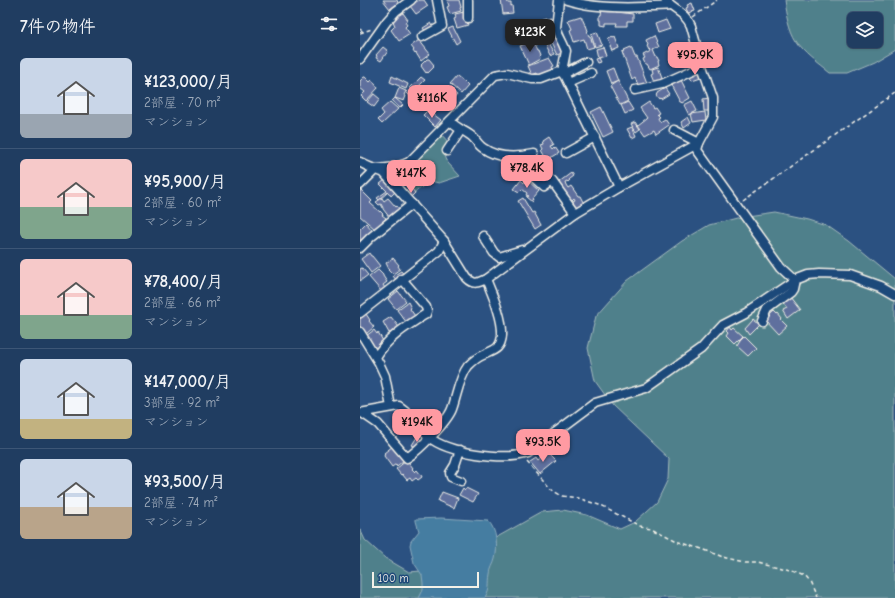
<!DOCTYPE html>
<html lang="ja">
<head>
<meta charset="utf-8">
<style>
	body { margin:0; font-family:"Comic Neue","Klee One",sans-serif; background:#2d486a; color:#f1f3f6; height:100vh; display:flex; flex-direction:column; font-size:15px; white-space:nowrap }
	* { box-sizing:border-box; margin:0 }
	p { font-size:13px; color:#a2aebd }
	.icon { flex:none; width:22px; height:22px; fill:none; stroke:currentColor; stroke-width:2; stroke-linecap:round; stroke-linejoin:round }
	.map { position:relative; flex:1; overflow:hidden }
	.side { display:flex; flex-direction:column; background:#203d61; width:360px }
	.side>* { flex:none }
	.controls { position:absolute; left:487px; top:12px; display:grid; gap:8px }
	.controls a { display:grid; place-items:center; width:36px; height:36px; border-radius:6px; background:#203d61; box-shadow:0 1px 3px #0004,0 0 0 1px #3d5676; font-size:20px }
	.scale { position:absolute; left:12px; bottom:10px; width:107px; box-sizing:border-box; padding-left:4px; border:2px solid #f4f1e8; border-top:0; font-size:11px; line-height:14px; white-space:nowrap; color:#f4f1e8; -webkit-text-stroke:3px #1f4a7a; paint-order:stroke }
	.price { position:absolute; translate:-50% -34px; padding:0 9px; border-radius:8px; background:#ff9aa2; color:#111; font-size:13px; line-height:26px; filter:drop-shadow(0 1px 2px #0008) }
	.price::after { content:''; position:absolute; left:50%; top:24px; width:12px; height:9px; margin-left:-6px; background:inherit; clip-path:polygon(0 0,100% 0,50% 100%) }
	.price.current { background:#222; color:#fff }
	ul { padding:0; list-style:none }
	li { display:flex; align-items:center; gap:12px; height:100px; padding:0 20px }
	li+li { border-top:1px solid #3d5676 }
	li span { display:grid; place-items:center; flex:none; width:112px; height:80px; border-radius:6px; color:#555 }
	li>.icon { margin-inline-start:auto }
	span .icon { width:48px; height:48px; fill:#fffc; stroke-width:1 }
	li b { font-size:17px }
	h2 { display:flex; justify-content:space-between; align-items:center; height:48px; padding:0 20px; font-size:17px }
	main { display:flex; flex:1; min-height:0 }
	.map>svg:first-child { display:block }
</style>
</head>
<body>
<main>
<section class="side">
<h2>7件の物件<svg class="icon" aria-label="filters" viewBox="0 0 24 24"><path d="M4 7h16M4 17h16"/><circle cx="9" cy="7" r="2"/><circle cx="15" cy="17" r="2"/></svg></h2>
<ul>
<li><span style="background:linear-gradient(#c9d6e8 70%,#9aa5b1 0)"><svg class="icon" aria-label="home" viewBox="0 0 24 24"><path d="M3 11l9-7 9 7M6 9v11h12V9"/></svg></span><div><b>¥123,000/月</b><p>2部屋 · 70 m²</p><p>マンション</p></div></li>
<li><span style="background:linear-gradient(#f6c9c9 60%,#7fa58c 0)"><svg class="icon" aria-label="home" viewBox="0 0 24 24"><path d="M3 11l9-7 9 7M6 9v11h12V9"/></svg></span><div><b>¥95,900/月</b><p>2部屋 · 60 m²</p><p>マンション</p></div></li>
<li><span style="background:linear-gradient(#f6c9c9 70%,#7fa58c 0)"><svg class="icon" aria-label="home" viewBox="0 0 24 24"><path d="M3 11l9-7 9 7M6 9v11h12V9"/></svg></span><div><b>¥78,400/月</b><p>2部屋 · 66 m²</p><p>マンション</p></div></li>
<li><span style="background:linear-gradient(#c9d6e8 75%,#c2b280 0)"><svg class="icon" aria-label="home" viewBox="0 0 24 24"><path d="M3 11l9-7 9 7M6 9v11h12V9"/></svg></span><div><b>¥147,000/月</b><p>3部屋 · 92 m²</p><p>マンション</p></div></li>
<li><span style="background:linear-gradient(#c9d6e8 60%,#b9a48a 0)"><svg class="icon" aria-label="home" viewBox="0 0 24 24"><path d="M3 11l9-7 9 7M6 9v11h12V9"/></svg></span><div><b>¥93,500/月</b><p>2部屋 · 74 m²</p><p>マンション</p></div></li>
</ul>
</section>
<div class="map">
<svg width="535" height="598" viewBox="0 0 535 598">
	<rect width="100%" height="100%" fill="#2b5181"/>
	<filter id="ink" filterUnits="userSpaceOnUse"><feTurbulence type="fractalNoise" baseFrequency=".025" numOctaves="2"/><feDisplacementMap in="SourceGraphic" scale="8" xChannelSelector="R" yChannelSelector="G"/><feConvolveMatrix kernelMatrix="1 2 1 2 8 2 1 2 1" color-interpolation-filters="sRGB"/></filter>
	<g filter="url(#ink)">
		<g fill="#50808b" stroke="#a2b8ba" fill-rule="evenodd">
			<path d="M424,0H535V49L513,62L487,73H470C459,64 444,54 436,41C429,30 426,14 424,0ZM494,19H516V41H494Z"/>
			<path d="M81,134L89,143L83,151L88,163L100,176L79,183L70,181L54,193L39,178L52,164Z"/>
			<path d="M414,212L447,219L466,225L489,241L535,279V598H0V529L5,540L25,558L49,572L73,570L130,541L182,512L203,510L227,515L260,529L275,522L297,502L308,479L309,459L253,406L235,381L228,348L236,316L267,281L322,241L349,225L380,217Z"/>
		</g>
		<path fill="#457da1" stroke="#8babbd" d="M81,518L128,521C137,529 138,548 135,559C134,564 130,569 130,574C128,584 131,589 125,598H59L63,590V583L62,575L54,563L50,545L51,541L59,531L58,528L56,521V519Z"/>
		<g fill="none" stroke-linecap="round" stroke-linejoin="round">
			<g stroke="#8babbd" stroke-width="2">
				<path d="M200,25L207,43"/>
				<path d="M209,51L210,66"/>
			</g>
		</g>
		<g fill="#5e709e" stroke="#f4f1e8">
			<path d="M23,0H37L38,3L30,9Z"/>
			<path d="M59,0H64L68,6L56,14L50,6Z"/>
			<path d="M87,0H99L101,7L100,8L101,11L90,14L87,7L89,6Z"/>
			<path d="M141,0H147L148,3H151V6L152,5L153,13L143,14Z"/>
			<path d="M332,3L335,11L328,13L326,8L328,7L327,5Z"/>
			<path d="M242,8L257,9V12L273,14V21H267V26H256L257,23H246V26L241,25V20H240V15H241Z"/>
			<path d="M104,12L108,25L97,28L94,19L96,18L95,14Z"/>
			<path d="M43,13L48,20L45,22L47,25L45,27L50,34L39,41L31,30L35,26L33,21V20L36,18L35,16L38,14L39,15Z"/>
			<path d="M221,16L225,25H226L228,31L227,32L229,36H230L234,47L227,49L224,39L214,42L210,30L212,29L208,20Z"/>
			<path d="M185,17L190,35L185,36L181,18Z"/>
			<path d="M191,17L194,30L190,31L186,18Z"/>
			<path d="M306,20L310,29L298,33L295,24Z"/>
			<path d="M71,23L75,29L67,34L63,28Z"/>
			<path d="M177,23L179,31L173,33L170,25Z"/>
			<path d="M93,27L100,41L96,44L88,29Z"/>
			<path d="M164,28L165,30L167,29L168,32L166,33L168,37L160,41L156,32Z"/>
			<path d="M182,32L184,41L178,42L176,34Z"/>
			<path d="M237,32L242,45L235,47L231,34Z"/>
			<path d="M294,36L299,47L293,50L296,57H297L299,61H298L299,65L290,69L287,64H285L283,59L285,58L283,55L291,51L290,49L289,50L287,46L288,45L286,40Z"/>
			<path d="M253,37V38L255,37L259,48L252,51L250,46H251L248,39Z"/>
			<path d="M195,38L201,49L200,50L202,53L197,55L190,41Z"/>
			<path d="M59,40L70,54L61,61L56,53L55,54L53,51L54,50L51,46Z"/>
			<path d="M172,41L177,51H178L180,56L179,57L180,59L169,65L160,46Z"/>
			<path d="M188,44L194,54L190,56L185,46Z"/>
			<path d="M23,47L28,51L21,61L16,58L17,56L16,55Z"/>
			<path d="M243,47L246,56L238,58L240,62L237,63L235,59L238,58L236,49Z"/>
			<path d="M271,47L275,57H277L287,83L279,87L275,78L272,80L262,52L265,51L264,50Z"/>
			<path d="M189,58L194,66L192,67L193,70L178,76L177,73L172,75L168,66Z"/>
			<path d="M67,59H69L74,65L73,66L74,67L68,73L67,72L66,73L61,66L62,65H61Z"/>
			<path d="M298,67L303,80L295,84L291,74L293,73L292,69Z"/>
			<path d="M253,68L258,81L251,84L246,71Z"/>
			<path d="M339,72L341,77L332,80L331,79L329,76H331L330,75Z"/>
			<path d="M32,76L48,84L46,89L30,82Z"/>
			<path d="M97,76L104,82L108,86L101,94L90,84Z"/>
			<path d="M4,77H5L10,82L12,80L18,88L6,101L1,96L5,92L0,88V81Z"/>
			<path d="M61,77L65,80L56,89L57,90L51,97L46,92Z"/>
			<path d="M321,80L330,98L322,103L321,102H320L311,85Z"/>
			<path d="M258,81L268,101L260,105L250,86Z"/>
			<path d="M39,88L46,91L44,95L46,96L44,101L35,98L43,105L40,108L32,101L35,98Z"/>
			<path d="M305,88L309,94L301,99L300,98L299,99L296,95L297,94V93Z"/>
			<path d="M91,90L97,95L91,102L85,97Z"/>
			<path d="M14,94L20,99L14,107L7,102Z"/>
			<path d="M349,98L351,111H344L343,99Z"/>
			<path d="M332,101L337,111L329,115L324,105Z"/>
			<path d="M30,102L38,109L22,124L18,120L24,114L21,110Z"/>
			<path d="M268,102L273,110L265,114L261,105Z"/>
			<path d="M289,102L293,108L295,107L299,113L297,114L300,117L298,118L300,122L305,119L309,125L296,134L294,130L285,135L278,125L287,118L280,108Z"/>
			<path d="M241,107L253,132L243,137L231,112Z"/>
			<path d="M67,111L73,115V114L81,120L75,127L63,115Z"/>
			<path d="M345,112L346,120L333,122L331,114Z"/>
			<path d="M328,117L331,123L324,128L321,122Z"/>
			<path d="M275,122L280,129L276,132L271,124Z"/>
			<path d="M272,127L276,136L272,138L267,129Z"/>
			<path d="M189,137L194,145L191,146L193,149L195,147L199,153L189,159L187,156L186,157L182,150L183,149L181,145L184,144L183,141Z"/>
			<path d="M177,166L188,175L186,177L188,179L184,184L172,171Z"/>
			<path d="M211,173L213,176L209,179L210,180L208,182L207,181L205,182L206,185L208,188L211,186L218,196H220L223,202L225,201L226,203L216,210L211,202L215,200L214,198L210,202L198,184L200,182H199Z"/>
			<path d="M166,179L179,191L172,199L173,200L172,202L166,197L168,196L166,195L167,193L162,189L159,192L154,189L161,180L164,183Z"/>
			<path d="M25,180L35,192L31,196L29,193L28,192L19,200L17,198L27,191L20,184Z"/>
			<path d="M52,189L55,193L50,198L46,194Z"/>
			<path d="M1,190L12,201L10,203L20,212V211L23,214L22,215L26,218L15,229L0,216V192Z"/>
			<path d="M22,198L24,201L28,198L36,207L37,206L40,210L30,218L23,209V208L21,204L19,205L16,202Z"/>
			<path d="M163,198L172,213L174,212L181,225L175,229L158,201Z"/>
			<path d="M6,223L13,231L0,244V229Z"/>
			<path d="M9,253L11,256H12L20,266L11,273L1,259Z"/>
			<path d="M33,258L39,265L38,266L40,269L33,274L32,272L31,273L28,270L29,269L26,263Z"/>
			<path d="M2,268L8,275L0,281V269Z"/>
			<path d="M18,270L23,275V276L27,282L23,285L25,288L21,291L9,277Z"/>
			<path d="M41,271L45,276L37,281L33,276Z"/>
			<path d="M38,291L46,301L36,309L28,299Z"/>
			<path d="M430,297L440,310L428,319L423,311L427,309L422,302Z"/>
			<path d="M48,302L51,308L50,309L55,316L53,317L54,318L47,323L37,310Z"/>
			<path d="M414,312L417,315L418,314L422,319L421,320L427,326L418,334L405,320Z"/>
			<path d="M6,314L10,320L9,321L14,327L6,334L0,326V319Z"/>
			<path d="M31,317L39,327L33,333V332L29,333L23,322Z"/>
			<path d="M393,319L399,324L389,334L385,328Z"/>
			<path d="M370,327L372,330L374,328L383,336L375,344L367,336L369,333L367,331Z"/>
			<path d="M14,330L17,334L18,332L24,343L16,350L6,336Z"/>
			<path d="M384,336L396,348L388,356L377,346L380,341H379Z"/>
			<path d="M57,437L63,441L57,448L52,445Z"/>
			<path d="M33,446L44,460L37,466L36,464L32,467L24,456L25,454L24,453Z"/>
			<path d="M189,454L196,461L180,474L170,462L176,458L178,461L185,455L187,457Z"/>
			<path d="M47,460L53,468L52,469L55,472L57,470L61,475L62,477L58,480L56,478L52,481L50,478L47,480L42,474L41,475L36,469Z"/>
			<path d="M103,488L105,490L106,488L118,494L113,502L99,495Z"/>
			<path d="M82,492L98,498L94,508L78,501Z"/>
		</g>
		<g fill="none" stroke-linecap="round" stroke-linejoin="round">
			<g stroke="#f4f1e8" stroke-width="11">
				<g id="minor">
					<path d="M199,0L196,28L198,34L203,44L206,51L202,71"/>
					<path d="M207,0C229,7 262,8 285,7C294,7 302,7 310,6"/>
					<path d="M305,0C314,11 325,12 331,26L342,66L353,98V117L339,143L337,150L421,267L435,280L448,275L459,274L490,275L521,286L535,294"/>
					<path d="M108,18V0"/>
					<path d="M62,37L82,26L77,0"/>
					<path d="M0,59L27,21L36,11L51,0"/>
					<path d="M203,74L226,62"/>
					<path d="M208,83L231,73"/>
					<path d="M275,90L302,84L342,66"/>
					<path d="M90,121C97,129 102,129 110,135C115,138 118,145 123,148C138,159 156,158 174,154"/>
					<path d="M314,130L339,143"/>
					<path d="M87,151L101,130"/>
					<path d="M206,153L235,137"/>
					<path d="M0,162C7,167 16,169 24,173L84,241L107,278C114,285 118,283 126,279L215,213L259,187L339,143"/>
					<path d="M168,172L184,187L192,181L215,213"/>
					<path d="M0,185L16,169C27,168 38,168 49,162L135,75L147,73L172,79H181L202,71L259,187"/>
					<path d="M123,236L134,253L139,257L162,250"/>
					<path d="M0,248L11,237L52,204"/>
					<path d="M0,313L79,251L84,241"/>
					<path d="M402,321L407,310L431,292L433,289L435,280"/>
					<path d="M0,332L19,363L25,376L31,407"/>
					<path d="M16,357C27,338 47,326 66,314L67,311L66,307L42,279"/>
					<path d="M0,413L39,406C46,411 52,416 57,423C61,427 65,433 69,437C87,453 145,461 168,453L235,403L286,388L341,349L363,325L386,313L435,280"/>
					<path d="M2,413L18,424L47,458C59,450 87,422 92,409C97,395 99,378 108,366C112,362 118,357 123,355C134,350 141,349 142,335C143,318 132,294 126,279"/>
					<path d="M100,450L95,465L90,473L91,477L101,481"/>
				</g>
			</g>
			<g stroke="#f4f1e8" stroke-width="1.5" stroke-dasharray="4 3" stroke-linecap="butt">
				<path d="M333,17L357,0"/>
				<path d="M0,29L3,32"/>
				<path d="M0,33L12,29"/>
				<path d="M383,200L535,93"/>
				<path d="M167,462L191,489L195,492L202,496L218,498L239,505L280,526L291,528L319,542L342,549L363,557L385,562H398L430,570L444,576L449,582L456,598"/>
			</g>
			<use href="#minor" stroke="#1f4a7a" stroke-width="8"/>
		</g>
	</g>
</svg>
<div class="controls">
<a><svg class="icon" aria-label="layers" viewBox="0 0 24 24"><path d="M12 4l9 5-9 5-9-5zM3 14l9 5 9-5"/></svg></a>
</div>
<div class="scale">100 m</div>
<b class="price current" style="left:170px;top:53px">¥123K</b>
<b class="price" style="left:335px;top:76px">¥95.9K</b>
<b class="price" style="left:72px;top:119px">¥116K</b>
<b class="price" style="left:167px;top:189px">¥78.4K</b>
<b class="price" style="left:51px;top:194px">¥147K</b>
<b class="price" style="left:57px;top:443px">¥194K</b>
<b class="price" style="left:183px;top:463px">¥93.5K</b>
</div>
</main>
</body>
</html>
